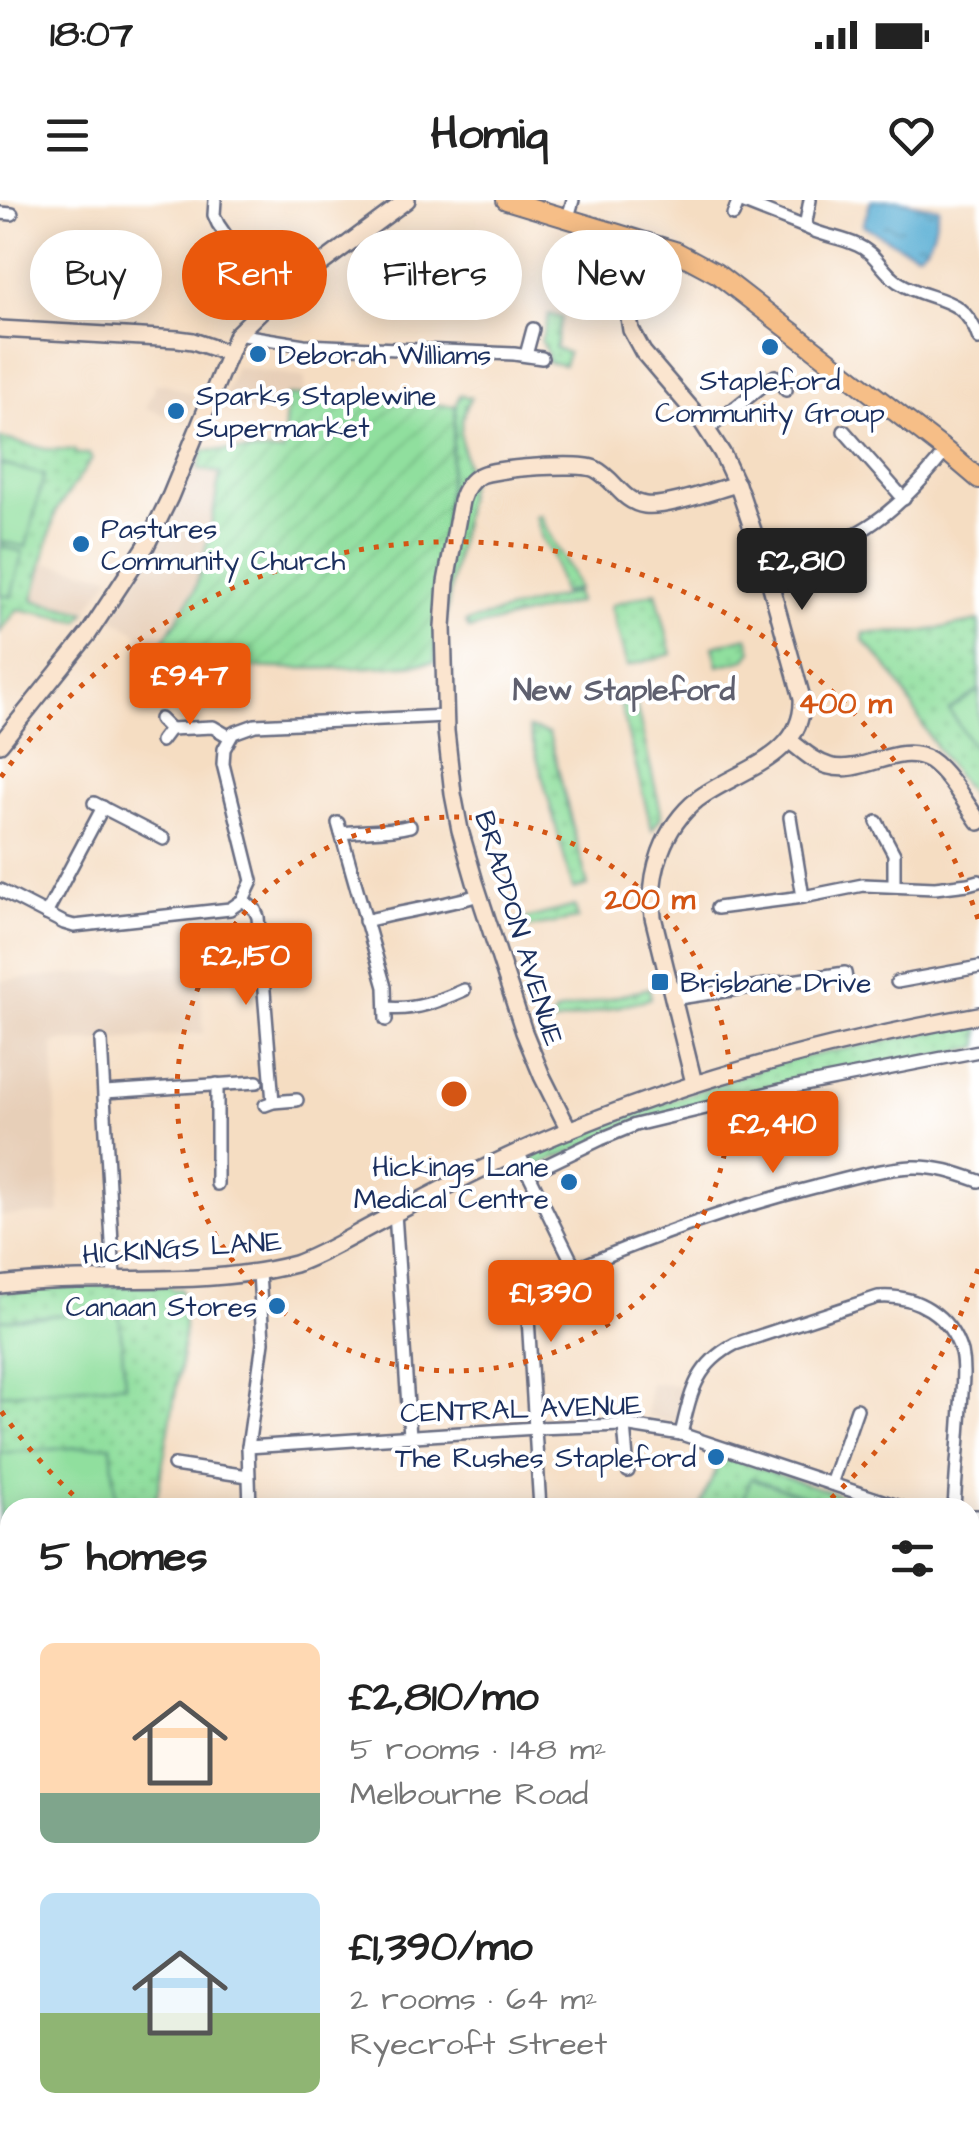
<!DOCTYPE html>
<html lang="en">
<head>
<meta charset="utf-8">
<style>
	body { margin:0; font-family:"Architects Daughter",sans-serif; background:#f6f6f6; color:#222; height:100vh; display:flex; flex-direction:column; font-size:38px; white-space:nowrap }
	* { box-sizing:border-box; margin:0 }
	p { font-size:32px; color:#767676 }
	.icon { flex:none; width:55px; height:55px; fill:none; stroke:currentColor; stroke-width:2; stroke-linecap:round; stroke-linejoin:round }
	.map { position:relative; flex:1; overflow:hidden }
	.details { position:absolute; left:0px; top:1298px; width:980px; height:642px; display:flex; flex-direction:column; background:#fff; border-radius:30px 30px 0 0; box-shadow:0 5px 25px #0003 }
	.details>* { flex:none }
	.banner { position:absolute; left:30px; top:30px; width:920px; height:90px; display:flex; gap:20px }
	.price { position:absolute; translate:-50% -85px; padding:0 22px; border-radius:10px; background:#ea580c; color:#fff; font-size:32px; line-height:65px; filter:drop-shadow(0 2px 5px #0008) }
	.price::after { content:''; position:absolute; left:50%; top:60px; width:30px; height:22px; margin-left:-15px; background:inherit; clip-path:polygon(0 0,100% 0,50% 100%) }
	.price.selected { background:#222; color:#fff }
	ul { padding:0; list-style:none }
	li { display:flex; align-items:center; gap:30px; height:250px; padding:0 40px }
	li span { display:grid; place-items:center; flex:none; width:280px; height:200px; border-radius:15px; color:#555 }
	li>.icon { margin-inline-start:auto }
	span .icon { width:120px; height:120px; fill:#fffc; stroke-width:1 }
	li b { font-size:42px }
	h2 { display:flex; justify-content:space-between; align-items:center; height:120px; padding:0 40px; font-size:42px }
	.tag { padding:0 35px; border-radius:45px; background:#fff; box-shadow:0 5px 25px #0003; font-size:35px; line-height:90px }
	.tag.selected { background:#ea580c; color:#fff }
	.status { display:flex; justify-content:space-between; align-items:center; height:70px; padding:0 50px; background:#fff; direction:ltr }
	.status svg { height:28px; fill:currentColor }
	header { display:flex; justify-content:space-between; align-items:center; height:130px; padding:0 40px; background:#fff; font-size:45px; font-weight:700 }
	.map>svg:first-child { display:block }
</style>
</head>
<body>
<div class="status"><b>18:07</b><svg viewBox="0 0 49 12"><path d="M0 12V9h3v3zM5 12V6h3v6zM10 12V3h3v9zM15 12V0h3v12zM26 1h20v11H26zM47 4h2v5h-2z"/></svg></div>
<header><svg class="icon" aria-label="menu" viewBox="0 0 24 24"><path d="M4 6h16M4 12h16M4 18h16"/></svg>Homiq<svg class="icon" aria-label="heart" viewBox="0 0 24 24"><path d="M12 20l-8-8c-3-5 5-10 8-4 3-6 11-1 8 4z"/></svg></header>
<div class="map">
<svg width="979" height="1938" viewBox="0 0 979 1938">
	<defs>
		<pattern id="grass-dots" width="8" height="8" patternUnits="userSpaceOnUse" patternTransform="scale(2.5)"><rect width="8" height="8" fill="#90df9e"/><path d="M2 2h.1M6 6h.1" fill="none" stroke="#7cc08a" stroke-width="1.8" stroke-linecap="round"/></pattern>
		<pattern id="garden-furrows" width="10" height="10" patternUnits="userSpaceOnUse" patternTransform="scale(2.5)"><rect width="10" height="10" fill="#90df9e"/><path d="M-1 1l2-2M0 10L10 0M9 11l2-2" fill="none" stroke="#7cc08a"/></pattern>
		<pattern id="water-ripples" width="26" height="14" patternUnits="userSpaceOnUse" patternTransform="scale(2.5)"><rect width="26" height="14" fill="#58aed4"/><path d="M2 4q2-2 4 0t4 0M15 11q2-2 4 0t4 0" fill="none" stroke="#488eaf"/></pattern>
	</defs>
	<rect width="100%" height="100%" fill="#fff"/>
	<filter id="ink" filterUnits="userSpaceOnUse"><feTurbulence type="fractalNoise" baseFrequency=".01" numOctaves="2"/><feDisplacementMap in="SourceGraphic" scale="20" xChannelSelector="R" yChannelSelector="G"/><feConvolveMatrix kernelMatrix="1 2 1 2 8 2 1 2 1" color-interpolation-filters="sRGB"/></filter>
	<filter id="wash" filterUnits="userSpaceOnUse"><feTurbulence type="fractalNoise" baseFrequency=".0048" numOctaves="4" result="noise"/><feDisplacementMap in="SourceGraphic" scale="40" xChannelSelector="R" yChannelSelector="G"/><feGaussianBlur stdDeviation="2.25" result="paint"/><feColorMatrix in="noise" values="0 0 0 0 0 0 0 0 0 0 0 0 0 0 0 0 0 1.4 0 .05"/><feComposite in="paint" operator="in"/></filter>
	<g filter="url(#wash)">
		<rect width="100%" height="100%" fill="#f5ddc2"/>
		<g fill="#e7cfb8">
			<path d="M236,167L305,177L304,197L288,196L286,213L220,210Z"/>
			<path d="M155,184H167L195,196L186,223L146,208L151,194H153Z"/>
			<path d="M191,268L220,272L211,327L195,390L159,447L111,417L146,364Z"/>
			<path d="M43,362L111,376L86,412L33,401Z"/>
			<path d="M199,763L204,833L101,841H59L53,845L60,1013L0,1016V781Z"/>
			<path d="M650,1183L686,1186L679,1221L673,1224L647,1216Z"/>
		</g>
		<g fill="url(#grass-dots)" stroke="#56877e" stroke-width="2.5">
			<path d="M549,114L562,118C557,131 559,136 555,148L568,153L564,165L547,162L548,155L541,141Z"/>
			<path d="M460,195L471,198C454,225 462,249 470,277L438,462H435C437,376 449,291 456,206Z"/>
			<path d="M0,238L46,249L74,250L77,254H89L92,259L56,311L33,400L86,412L79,421L18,409L0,432Z"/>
			<path d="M541,315C549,342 570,361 578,389L562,393L552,354L542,339L536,316Z"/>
			<path d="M576,392L578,402L469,429L466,422Z"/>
			<path d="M656,392L672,454L627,466L611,407L613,404Z"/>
			<path d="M979,421V606C962,583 944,560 929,536C908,500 895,469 863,441L864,433L920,432Z"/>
			<path d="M748,437L752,451L746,459L718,466L713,446Z"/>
			<path d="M634,496L661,612V617L652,630L619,499Z"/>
			<path d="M529,528L549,534L588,686L573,689Z"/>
			<path d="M575,706L578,719L515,730L513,722Z"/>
			<path d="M649,788L651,798L648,799L547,825L556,812Z"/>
			<path d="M979,822V847L684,908L533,967V960L539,951L577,934L779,862Z"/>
			<path d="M170,1085L171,1089H181L184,1126L181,1162L155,1307L10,1308V1362L0,1363V1092L74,1086Z"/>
			<path d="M722,1256L862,1302L860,1308H699Z"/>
		</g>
		<g fill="url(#garden-furrows)" stroke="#56877e" stroke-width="2.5">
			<path d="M287,195L456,206C449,291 437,376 435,462C340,473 244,467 149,465L195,390L211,327L220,273L198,269L204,250L283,252Z"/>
			<path d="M979,1395V1520L976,1524L970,1523V1405Z"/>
		</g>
		<g fill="#90df9e" stroke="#56877e" stroke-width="2.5">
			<path d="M0,264L44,275L26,347L0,341Z"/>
			<path d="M0,346L23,352L11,397L0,394Z"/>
			<path d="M979,490V556L949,510Z"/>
			<path d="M119,1110L125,1184L0,1194V1120Z"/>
			<path d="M111,1245L116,1307L10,1308V1321L0,1322V1253Z"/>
			<path d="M751,1278L813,1299L810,1307H741Z"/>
		</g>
		<path fill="url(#water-ripples)" stroke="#3a6e99" stroke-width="2.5" d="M871,0H897L939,8C934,25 935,44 917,53L900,46L863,25Z"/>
	</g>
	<g filter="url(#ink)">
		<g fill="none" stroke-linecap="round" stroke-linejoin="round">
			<g stroke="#676c81" stroke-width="16">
				<g id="street">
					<path d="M215,0L214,15L218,24L271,101"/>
					<path d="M739,1L805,27L810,0"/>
					<path d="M0,13L12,14"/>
					<path d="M733,15L739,0"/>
					<path d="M568,17L573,0"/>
					<path d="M805,27C822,36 840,37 857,45C876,53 882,71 898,82C932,104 963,92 979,139"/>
					<path d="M237,134L304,145L514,154L542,158"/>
					<path d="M526,155L533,129"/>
					<path d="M707,230L775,176L786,190"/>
					<path d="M844,231L904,299"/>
					<path d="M765,367C853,344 889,322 946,251"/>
					<path d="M160,519L170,529L161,541"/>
					<path d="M170,529L213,527L230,537"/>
					<path d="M94,603L164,639"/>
					<path d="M790,617L803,697"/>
					<path d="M877,622L894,654V685"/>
					<path d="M338,623L385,787L386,820"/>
					<path d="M341,633C364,630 387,632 410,626"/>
					<path d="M0,690L64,723L74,726L230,709L243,700L252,681L223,564L224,549L233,533L255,525L446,516"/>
					<path d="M243,700L255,710L258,717L273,902"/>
					<path d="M717,708L803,697L863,685L935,688L968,684L979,681"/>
					<path d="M46,714L103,607"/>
					<path d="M365,721C403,711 442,706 479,695"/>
					<path d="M897,782L979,767"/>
					<path d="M672,799L845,773L847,785"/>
					<path d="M386,808C415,811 439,801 464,790"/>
					<path d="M101,841L114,1079"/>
					<path d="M217,884V984"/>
					<path d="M105,892L257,882"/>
					<path d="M265,905L273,902L297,900"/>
					<path d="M518,952L575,1068"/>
					<path d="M528,974L601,939L635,925L789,888L979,851"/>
					<path d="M395,1013L410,1236"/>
					<path d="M624,1225L628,1271"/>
					<path d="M681,1234C691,1193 695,1165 735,1144L878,1097C916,1094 950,1115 961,1152C965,1170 962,1189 961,1207C959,1240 956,1274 954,1308"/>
					<path d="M248,1247L536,1228L624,1225L681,1234L904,1308"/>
					<path d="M174,1265L248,1276"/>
					<path d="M831,1284L857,1209"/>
					<path d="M250,1308L248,1247L263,1142L259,1072"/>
					<path d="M540,1308L527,1102L534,1087C625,1046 718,1011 815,987C846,979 879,969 912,967C936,966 957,973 979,981"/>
					<path d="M970,1316H979"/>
					<path d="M0,1413L6,1414L0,1436"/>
					<path d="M0,1468L10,1472"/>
					<path d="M970,1568L979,1570"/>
					<path d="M494,1931L512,1938"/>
					<path d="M613,1938L618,1930"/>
					<path d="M851,1938L854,1930"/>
					<path d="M929,1938L930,1930"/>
				</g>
			</g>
			<g stroke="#676c81" stroke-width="20">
				<g id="secondary">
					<path d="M647,43L630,100L628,111L631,130L643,152L700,219L722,253L740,292L767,372L802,498C805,558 736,570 698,599C663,627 648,674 653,717L694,883"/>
					<path d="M0,129L178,139L193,141L228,153"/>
					<path d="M790,541C802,550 814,562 829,566C863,576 897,541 930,560C948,572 966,604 979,622"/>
					<path d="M0,544L89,433L146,346L170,297L237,134L271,101L407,0"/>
					<path d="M569,930L542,876L524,832L475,682L460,630L453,594L446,531L443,427L446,382L461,301C464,291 469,281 479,276C494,268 580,262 595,269C615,279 622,302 645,305C666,308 715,290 737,284"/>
					<path d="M0,1085C97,1073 201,1089 295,1064C323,1054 350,1037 377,1023C424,998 471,973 520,951C668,884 819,844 979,815"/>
					<path d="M970,1550L979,1534"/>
					<path d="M0,1595L10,1597"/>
					<path d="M970,1798L979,1796"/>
				</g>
			</g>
			<g stroke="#676c81" stroke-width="22">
				<path id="primary" d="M506,0L675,51L716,73L946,251L979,279"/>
			</g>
			<use href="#street" stroke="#fff" stroke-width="11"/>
			<use href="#secondary" stroke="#fbe5cf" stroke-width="15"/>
			<use href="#primary" stroke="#f6be87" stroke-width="18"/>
		</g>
	</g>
	<g fill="none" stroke="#d45514" stroke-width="5" stroke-dasharray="5 10">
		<circle cx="454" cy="894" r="277"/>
		<path d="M978 1069A553 553 0 0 1 824 1305M84 1305A553 553 0 0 1 1 1211M1 577A553 553 0 0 1 978 719"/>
	</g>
	<g fill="#1f6fb2" stroke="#fff" stroke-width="4">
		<circle cx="770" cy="147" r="10"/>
		<circle cx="258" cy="154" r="10"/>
		<circle cx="176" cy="211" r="10"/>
		<circle cx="81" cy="344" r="10"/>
		<rect x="650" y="772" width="20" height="20" rx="5"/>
		<circle cx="569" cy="982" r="10"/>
		<circle cx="277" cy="1106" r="10"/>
		<circle cx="716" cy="1257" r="10"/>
	</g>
	<g text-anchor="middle" stroke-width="8" stroke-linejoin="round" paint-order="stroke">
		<g font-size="28" fill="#1b2f5e" stroke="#fff" text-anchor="start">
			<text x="278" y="164">Deborah Williams</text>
			<text x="770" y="190" text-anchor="middle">Stapleford<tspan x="770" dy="32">Community Group</tspan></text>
			<text x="196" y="205">Sparks Staplewine<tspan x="196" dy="32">Supermarket</tspan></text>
			<text x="101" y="338">Pastures<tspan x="101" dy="32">Community Church</tspan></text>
			<text x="680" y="792">Brisbane Drive</text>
			<text x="549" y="976" text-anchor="end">Hickings Lane<tspan x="549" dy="32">Medical Centre</tspan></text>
			<text x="257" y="1116" text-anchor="end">Canaan Stores</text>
			<text x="696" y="1267" text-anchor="end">The Rushes Stapleford</text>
		</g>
		<g font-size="28" fill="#1b2f5e" stroke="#fff">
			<text transform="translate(520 728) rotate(73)" y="10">BRADDON AVENUE</text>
			<text transform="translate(182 1047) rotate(-4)" y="10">HICKINGS LANE</text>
			<text transform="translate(521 1208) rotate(-2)" y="10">CENTRAL AVENUE</text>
		</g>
		<g font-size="30" font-weight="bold" fill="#5f606f" stroke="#fff">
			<text x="624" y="500">New Stapleford</text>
		</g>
	</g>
	<circle cx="454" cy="894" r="15" fill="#d45514" stroke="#fff" stroke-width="5"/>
	<g font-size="30" text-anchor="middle" font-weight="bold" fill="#d45514" stroke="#fff" stroke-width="8" stroke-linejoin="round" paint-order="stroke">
		<text x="845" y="513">400 m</text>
		<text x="650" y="709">200 m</text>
	</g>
</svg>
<b class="price selected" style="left:802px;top:413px">£2,810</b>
<b class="price" style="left:190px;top:528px">£947</b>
<b class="price" style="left:246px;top:808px">£2,150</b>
<b class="price" style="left:773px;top:976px">£2,410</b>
<b class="price" style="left:551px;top:1145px">£1,390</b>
<div class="banner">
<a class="tag">Buy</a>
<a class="tag selected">Rent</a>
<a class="tag">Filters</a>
<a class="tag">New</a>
</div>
<section class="details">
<h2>5 homes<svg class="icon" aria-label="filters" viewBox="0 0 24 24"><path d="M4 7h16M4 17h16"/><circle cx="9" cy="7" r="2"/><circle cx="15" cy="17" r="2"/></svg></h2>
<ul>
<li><span style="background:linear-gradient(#ffd9b3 75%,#7fa58c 0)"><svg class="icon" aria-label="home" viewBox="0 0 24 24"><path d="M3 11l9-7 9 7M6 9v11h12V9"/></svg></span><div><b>£2,810/mo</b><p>5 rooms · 148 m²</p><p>Melbourne Road</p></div></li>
<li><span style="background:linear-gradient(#bfe0f5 60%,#8fb573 0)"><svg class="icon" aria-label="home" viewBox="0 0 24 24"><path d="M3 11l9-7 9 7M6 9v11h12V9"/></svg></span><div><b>£1,390/mo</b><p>2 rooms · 64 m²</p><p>Ryecroft Street</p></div></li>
</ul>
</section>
</div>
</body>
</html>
